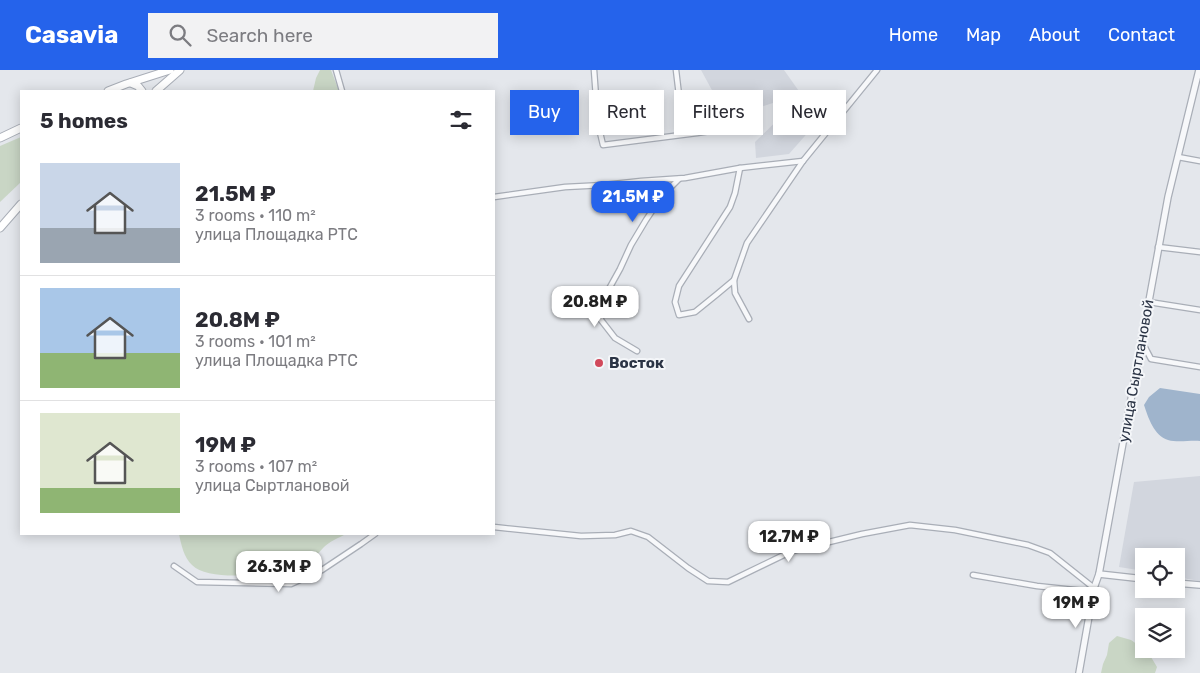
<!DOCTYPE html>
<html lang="en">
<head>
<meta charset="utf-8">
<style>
	body { margin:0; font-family:Rubik,sans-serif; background:#f2f2f3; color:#2b2b33; height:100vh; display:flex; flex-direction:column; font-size:19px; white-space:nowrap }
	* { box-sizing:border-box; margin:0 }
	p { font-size:16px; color:#7c7c81 }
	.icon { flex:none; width:28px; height:28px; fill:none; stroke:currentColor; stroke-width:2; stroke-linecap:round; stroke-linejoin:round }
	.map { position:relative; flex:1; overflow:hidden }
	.side { position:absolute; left:20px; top:20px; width:475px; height:445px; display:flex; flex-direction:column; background:#fff; border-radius:0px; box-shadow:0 2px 12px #0003 }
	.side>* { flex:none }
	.top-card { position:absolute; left:510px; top:20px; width:475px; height:45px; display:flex; gap:10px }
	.tools { position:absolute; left:1135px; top:478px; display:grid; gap:10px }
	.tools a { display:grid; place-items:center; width:50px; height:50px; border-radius:0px; background:#fff; box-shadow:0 2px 12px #0003; font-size:25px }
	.price { position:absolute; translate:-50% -42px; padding:0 11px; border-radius:10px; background:#fff; color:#222; font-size:16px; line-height:32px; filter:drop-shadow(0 1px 2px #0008) }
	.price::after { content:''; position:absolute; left:50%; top:30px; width:15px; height:11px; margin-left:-8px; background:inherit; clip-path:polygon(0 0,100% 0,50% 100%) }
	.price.selected { background:#2563eb; color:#fff }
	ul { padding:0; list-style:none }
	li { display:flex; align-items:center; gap:15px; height:125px; padding:0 20px }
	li+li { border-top:1px solid #e1e1e2 }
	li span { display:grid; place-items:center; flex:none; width:140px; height:100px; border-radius:0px; color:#555 }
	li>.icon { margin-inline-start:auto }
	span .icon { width:60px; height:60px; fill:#fffc; stroke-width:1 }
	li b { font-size:21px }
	h2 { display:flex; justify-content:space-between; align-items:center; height:60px; padding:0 20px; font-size:21px }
	.tag { padding:0 18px; border-radius:0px; background:#fff; box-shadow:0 2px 12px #0003; font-size:18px; line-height:45px }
	.tag.selected { background:#2563eb; color:#fff }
	header { display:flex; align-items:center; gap:30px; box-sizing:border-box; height:70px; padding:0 25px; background:#2563eb; color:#fff }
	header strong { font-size:24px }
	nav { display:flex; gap:28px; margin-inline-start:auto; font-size:18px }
	.search { width:350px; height:45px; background:#f2f2f3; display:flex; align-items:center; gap:12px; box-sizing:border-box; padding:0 18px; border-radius:0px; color:#7c7c81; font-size:19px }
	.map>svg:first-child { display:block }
</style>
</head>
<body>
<header>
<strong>Casavia</strong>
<div class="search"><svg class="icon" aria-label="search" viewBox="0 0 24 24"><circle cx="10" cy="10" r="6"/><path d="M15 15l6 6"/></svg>Search here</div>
<nav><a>Home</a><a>Map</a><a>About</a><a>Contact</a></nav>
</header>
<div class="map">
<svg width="1200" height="603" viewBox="0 0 1200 603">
	<rect width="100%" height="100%" fill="#e4e7ec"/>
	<g fill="#d2d6de">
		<path d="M701,0H784L801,24L757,38L739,39L723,37L720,35Z"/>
		<path d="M804,24L826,42L789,84L756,88L755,72Z"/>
		<path d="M1200,406V511L1176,507V486H1144V501L1119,497L1134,412Z"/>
	</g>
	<g fill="#c9d6c5">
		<path d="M320,0H331L339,21H313L316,8Z"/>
		<path d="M21,67V112L0,132V76Z"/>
		<path d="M179,464H344V465C338,468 329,472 324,477C319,482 315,488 307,492C285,504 211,514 192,495C184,488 181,474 179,464Z"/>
		<path d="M1117,566L1131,570L1148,582L1157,597L1155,603H1101L1103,594L1107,585L1109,573Z"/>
	</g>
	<path fill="#9fb4cc" d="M1160,318L1200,324V371C1190,370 1178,373 1168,370C1154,366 1148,347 1144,335L1149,327Z"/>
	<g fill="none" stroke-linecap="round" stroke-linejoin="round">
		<g stroke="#a9aeb7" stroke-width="7">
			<g id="minor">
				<path d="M336,0L342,21"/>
				<path d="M594,0L598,54L603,75L697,63L710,61L714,50L711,39L682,31L679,25L676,0"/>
				<path d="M1178,87L1200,91"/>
				<path d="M494,127L565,117L604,115L641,111L685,108L740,98L803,91"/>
				<path d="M1158,177L1200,182"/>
				<path d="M734,210L716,225L695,242L679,245L675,232L679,216L730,137L735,123L740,98"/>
				<path d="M1149,232L1200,240"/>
				<path d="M749,249L735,223L734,210L747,173L803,91L877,0"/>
				<path d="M1141,270L1151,289L1200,297"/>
				<path d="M637,281L615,268L601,250L600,235L620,199L631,175L646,150L662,126L679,109"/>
				<path d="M494,457L581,466L615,465L631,461L648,467L688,498L708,511L728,512L792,481L862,464L910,455L955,460L1028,475L1050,483L1094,518"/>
				<path d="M174,496L197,512L291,514L322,500L361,474L375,464"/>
				<path d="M973,505L1037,516L1084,521L1094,518"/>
			</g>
		</g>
		<g stroke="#a9aeb7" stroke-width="8">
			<g id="tertiary">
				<path d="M1099,504L1144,509"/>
				<path d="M1176,513L1200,515"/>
				<path d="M1079,603L1094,518L1099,504L1168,127L1199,0"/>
			</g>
		</g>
		<g stroke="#a9aeb7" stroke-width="9">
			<g id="secondary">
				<path d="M131,13L138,16L142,21"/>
				<path d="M108,21L126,14L170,0"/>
				<path d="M156,21L180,0"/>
				<path d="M0,68L21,58"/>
				<path d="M0,158L21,134"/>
			</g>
		</g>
		<use href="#minor" stroke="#f7f8fa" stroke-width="4.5"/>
		<use href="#tertiary" stroke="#f7f8fa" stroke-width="5.5"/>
		<use href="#secondary" stroke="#fff" stroke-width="7"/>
	</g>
	<circle fill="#d1495b" stroke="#f4f6f9" stroke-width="2" cx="599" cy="293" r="5"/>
	<g text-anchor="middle" stroke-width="4" stroke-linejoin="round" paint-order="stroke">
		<g font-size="15" font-weight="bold" fill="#2b3445" stroke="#f4f6f9" text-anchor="start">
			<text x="609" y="298">Восток</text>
		</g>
		<g font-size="15" fill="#2b3445" stroke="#f4f6f9">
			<text transform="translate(1136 301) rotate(-80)" y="5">улица Сыртлановой</text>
		</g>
	</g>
</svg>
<div class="tools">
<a><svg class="icon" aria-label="locate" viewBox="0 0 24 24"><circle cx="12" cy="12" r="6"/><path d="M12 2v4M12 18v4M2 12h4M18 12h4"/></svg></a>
<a><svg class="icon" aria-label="layers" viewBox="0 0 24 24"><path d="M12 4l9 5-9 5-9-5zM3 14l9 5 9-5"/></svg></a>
</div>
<b class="price selected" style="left:633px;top:153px">21.5M ₽</b>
<b class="price" style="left:595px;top:258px">20.8M ₽</b>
<b class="price" style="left:789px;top:493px">12.7M ₽</b>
<b class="price" style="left:279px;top:523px">26.3M ₽</b>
<b class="price" style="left:1076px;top:559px">19M ₽</b>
<div class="top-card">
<a class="tag selected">Buy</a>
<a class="tag">Rent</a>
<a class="tag">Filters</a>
<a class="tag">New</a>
</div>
<section class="side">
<h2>5 homes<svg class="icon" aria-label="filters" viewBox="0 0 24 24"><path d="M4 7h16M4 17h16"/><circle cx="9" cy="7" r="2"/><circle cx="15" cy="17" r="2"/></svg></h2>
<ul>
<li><span style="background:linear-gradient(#c9d6e8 65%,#9aa5b1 0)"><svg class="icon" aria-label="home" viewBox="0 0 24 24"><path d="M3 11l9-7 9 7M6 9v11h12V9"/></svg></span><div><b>21.5M ₽</b><p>3 rooms · 110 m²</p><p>улица Площадка РТС</p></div></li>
<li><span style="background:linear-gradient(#a9c7e8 65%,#8fb573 0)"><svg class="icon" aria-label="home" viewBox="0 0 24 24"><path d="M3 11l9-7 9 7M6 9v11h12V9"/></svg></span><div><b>20.8M ₽</b><p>3 rooms · 101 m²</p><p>улица Площадка РТС</p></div></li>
<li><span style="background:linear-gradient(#dfe7d0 75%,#8fb573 0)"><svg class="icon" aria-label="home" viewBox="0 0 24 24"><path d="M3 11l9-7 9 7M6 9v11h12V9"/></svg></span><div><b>19M ₽</b><p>3 rooms · 107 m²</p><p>улица Сыртлановой</p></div></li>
</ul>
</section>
</div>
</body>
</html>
